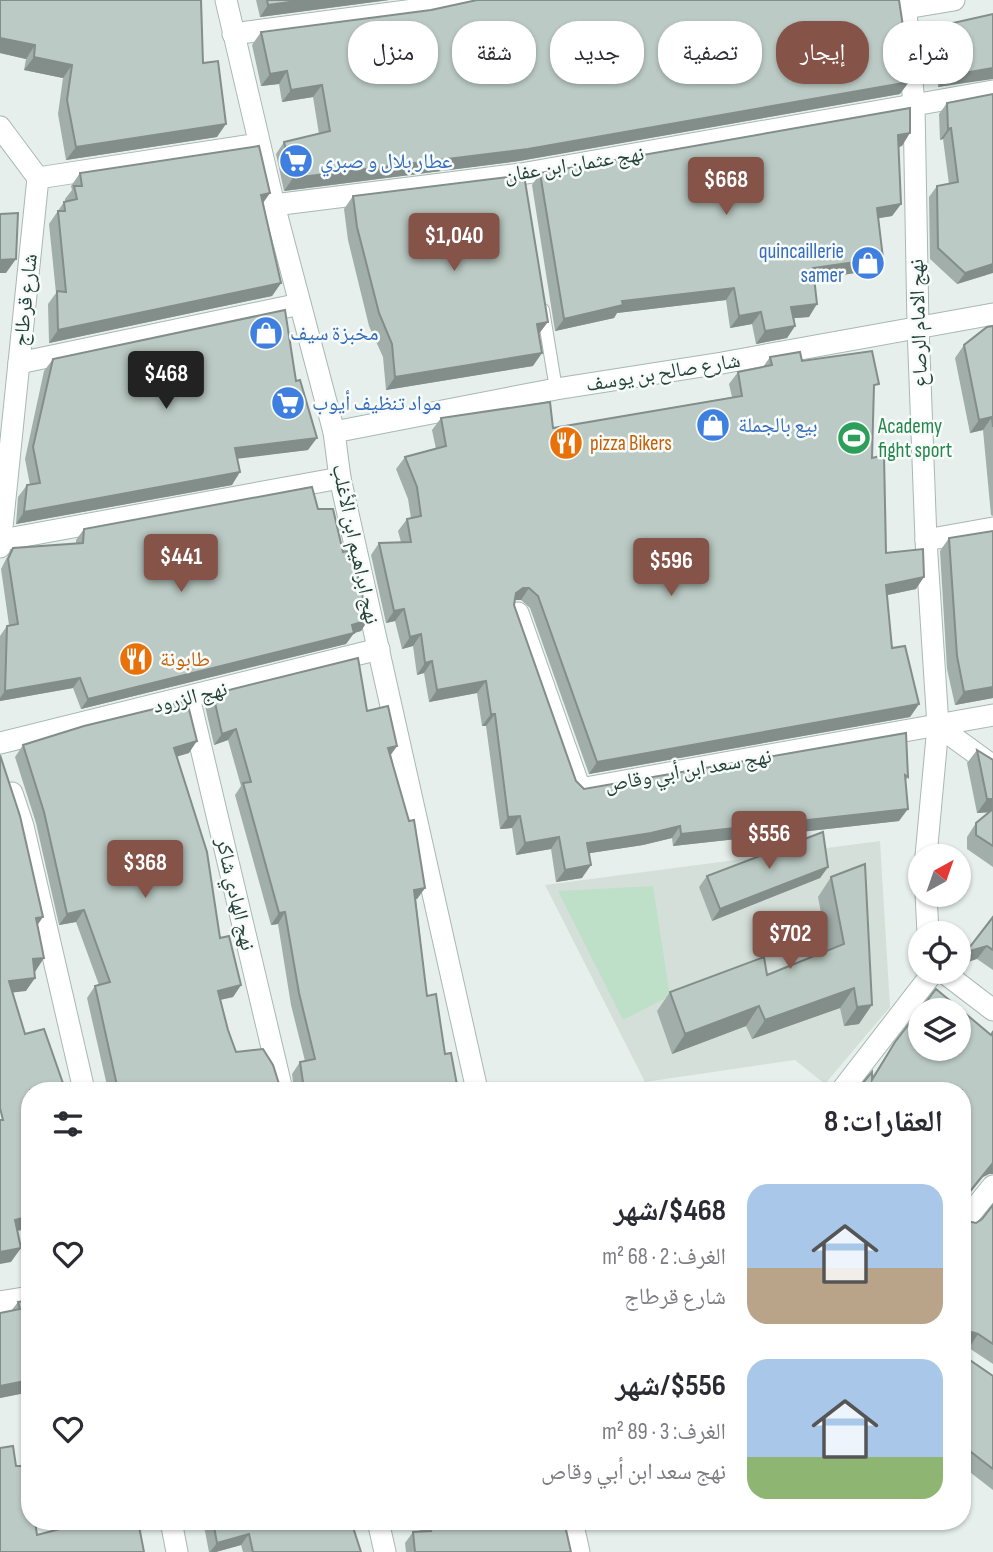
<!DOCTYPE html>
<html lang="ar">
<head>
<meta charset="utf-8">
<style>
	body { margin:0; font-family:"Sofia Sans Condensed","Noto Naskh Arabic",sans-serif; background:#f2f2f3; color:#2b2b33; direction:rtl; height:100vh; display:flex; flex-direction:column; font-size:26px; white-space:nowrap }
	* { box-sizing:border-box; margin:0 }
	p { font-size:23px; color:#7c7c81 }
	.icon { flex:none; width:38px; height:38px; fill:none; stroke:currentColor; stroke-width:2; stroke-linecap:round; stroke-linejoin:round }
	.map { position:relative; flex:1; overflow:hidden; direction:ltr }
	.side { position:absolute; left:21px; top:1082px; width:950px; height:448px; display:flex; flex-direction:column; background:#fff; border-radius:28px; box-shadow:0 2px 5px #0004; direction:rtl }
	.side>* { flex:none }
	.banner { position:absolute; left:21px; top:21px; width:952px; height:63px; direction:rtl; display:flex; gap:14px }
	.needle { width:46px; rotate:40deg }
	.tools { position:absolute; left:908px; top:844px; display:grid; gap:14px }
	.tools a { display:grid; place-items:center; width:63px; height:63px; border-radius:50%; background:#fff; box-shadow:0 2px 5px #0004; font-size:35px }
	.price { position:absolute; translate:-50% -60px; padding:0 16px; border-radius:7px; background:#855347; color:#fff; font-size:23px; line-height:46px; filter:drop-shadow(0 2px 4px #0008) }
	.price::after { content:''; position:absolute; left:50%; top:42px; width:21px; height:16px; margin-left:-10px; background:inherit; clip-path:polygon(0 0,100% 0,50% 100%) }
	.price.selected { background:#222; color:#fff }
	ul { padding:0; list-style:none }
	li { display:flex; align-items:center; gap:21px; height:175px; padding:0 28px }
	li span { display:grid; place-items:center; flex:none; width:196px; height:140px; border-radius:21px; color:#555 }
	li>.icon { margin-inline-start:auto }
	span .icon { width:84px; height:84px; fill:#fffc; stroke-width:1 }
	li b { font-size:30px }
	h2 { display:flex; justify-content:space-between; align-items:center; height:84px; padding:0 28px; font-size:30px }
	.chip { padding:0 24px; border-radius:28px; background:#fff; box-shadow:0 2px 5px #0004; font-size:24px; line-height:63px }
	.chip.selected { background:#855347; color:#fff }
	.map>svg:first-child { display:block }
</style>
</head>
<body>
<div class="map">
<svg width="993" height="1552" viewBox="0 0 993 1552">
	<rect width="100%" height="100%" fill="#e6efeb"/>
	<path fill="#d4dfda" d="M880,841L890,1007L825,1084L795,1060L645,1082L545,885Z"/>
	<path fill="#bfe0c8" d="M653,886L670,996L623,1020L558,891Z"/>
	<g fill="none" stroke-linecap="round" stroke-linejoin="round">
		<g stroke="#a8b8b2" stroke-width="14">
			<path id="service" d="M543,310L556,389"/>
		</g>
		<g stroke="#a8b8b2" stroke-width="23">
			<g id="minor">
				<path d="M226,0L274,205L334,432L340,478L477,1090"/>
				<path d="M905,0L914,105L918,326L926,540L938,726L926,856"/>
				<path d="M906,8L954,0"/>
				<path d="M233,34L421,9L466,0"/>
				<path d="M0,127L38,178"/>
				<path d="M38,178L259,144"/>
				<path d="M274,205L521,174L993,91"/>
				<path d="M19,363L300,304"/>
				<path d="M334,432L556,389L722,363L993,314"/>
				<path d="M2,540L340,478"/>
				<path d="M926,540L993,528"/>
				<path d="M0,547L38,178"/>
				<path d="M518,613L580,789L993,715"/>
				<path d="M189,697L282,1090"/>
				<path d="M938,726L993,766"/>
				<path d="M0,743L379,649"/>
				<path d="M12,793L23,826L84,1090"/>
				<path d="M926,894L928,933"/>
				<path d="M942,971L993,1010"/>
				<path d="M842,1090L934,971"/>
				<path d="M962,1224L993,1186"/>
				<path d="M0,1302L30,1297"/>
				<path d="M171,1521L177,1552"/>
				<path d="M378,1521L385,1552"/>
				<path d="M572,1521L579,1552"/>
			</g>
		</g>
		<use href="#service" stroke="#fff" stroke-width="12"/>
		<use href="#minor" stroke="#fff" stroke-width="21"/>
	</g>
	<g fill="#a1aea9">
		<path d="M0,0L203,63L217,137L66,160L58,114L63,78L24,70L26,59L0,53Z"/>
		<path d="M256,0H389L260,17Z"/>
		<path d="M944,25L991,78L938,87L936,36Z"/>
		<path d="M261,32L900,94L519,161L284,191L276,154L284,142L319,134L313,97L282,102L279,84L261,86L252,45Z"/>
		<path d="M947,103L986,275L957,284L930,259L929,197L937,186L949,184L943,139L940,140L939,114Z"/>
		<path d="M898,146L901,204L892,216L878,218L874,270L815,279L809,317L794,318L795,326L787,338L756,344L752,324L730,328L726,300L617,313L614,318L555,331L532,185L540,173L902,146Z"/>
		<path d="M80,173L263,202L281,283L272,296L49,343L48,304L56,293L49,224L64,202L65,201V199L72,190L71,186Z"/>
		<path d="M353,196L533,366L386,390L383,357L369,326L348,240L344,209Z"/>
		<path d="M993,326V516L991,515L983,430L970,433L955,358L964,345Z"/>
		<path d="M770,357L802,361L873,392L872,458L886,553L916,589L887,595L892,648L919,704L910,717L589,774L530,608L521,600H515L514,605L576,781L584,789L906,733L908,777L905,781L899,821L673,846L672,838L643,845L589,853L582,878L556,882L551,849L516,855L512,828L500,829L486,726H482L477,693L429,702L424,673L417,675L413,646L402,649L395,621L386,623L371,555L379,543L401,542L398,531L407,519L411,518L408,499L396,469L405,457L436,449L432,430L441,418L553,428L732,397L729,384L738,372L763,367Z"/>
		<path d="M53,359L296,381L308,450L237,458L232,485L16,524L18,497L27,485H30L25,459L44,371Z"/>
		<path d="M318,509L343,552L368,620L361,631L354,633L346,644L81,709L73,688L0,701V636L7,626L9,625L1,569L6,559L13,548L76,544V540L84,529Z"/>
		<path d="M949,538L993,698L955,705L947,669L940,551Z"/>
		<path d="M213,694L367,711L397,746L390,756L425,888L417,899H416L427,996L445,1054L294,1090L292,1074L300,1062L305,1061L291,1005L278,924L271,925L235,795L241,786L228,740L214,745L205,706Z"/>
		<path d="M23,745L189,753L177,756L220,938L241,985L233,997L220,1000L228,1030L236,1052L280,1087L289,1090H108L87,998L95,986L99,985L76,922L59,925L36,823L15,757Z"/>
		<path d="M977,750L993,760V867L967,849V837L976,823L990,812L977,813L967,763Z"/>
		<path d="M865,864L859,1024L844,1026L840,1008L752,1039L746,1026L672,1054L657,1011L670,992L767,975L828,950L818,897L831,877Z"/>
		<path d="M828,867L820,878L712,921L699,887L707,876Z"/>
		<path d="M993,917V970L977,959Z"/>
		<path d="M993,1030V1174H989L983,1177L854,1090L872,1077L895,1042L990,1035Z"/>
		<path d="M993,1205V1364L969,1348L976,1223L982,1219Z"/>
		<path d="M30,1300V1392L0,1398V1313L11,1311L18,1302Z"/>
		<path d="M962,1353L964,1356L993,1376V1490L962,1466Z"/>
		<path d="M203,1521H351L361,1552H243L241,1545L216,1552H209Z"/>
		<path d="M418,1521H564L571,1552H406L405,1543L413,1532H420Z"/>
	</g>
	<g fill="#838d89">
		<path d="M304,0H389L260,17L268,5Z"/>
		<path d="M0,38L35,45L26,59L0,53Z"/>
		<path d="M34,57L72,65L63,78L24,70Z"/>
		<path d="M993,68V79L938,87L946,76Z"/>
		<path d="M287,71L279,84L261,86L270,74Z"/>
		<path d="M909,82L900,94L519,161L284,191L293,178Z"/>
		<path d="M322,85L313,97L282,102L291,90Z"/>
		<path d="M226,124L217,137L66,160L76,147Z"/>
		<path d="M951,128L943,139L940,140L948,129Z"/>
		<path d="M910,133L902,146L889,148L898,135Z"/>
		<path d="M270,193L261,206V195Z"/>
		<path d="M901,204L892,216L868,220L877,208Z"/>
		<path d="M883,258L874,270L805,281L813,268Z"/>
		<path d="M16,259L6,273H0V260Z"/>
		<path d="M993,264V273L957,284L965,273Z"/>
		<path d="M281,283L272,296L49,343L58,330Z"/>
		<path d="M734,288L726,300L617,313L614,318L555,331L564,319L622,301Z"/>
		<path d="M817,304L809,317L783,319L791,307Z"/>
		<path d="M761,312L752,324L730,328L739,316Z"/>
		<path d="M548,322L538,335L537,324Z"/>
		<path d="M795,326L787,338L756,344L765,331Z"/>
		<path d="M542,353L533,366L386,390L395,377Z"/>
		<path d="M992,417L983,430L970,433L979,420Z"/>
		<path d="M317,438L308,450L227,460L235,448Z"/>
		<path d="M240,472L232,485L16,524L24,512Z"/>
		<path d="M924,577L916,589L878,597L886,585Z"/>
		<path d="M523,588H529L521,600H514L516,593Z"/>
		<path d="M404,609L395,621L386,623L394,611Z"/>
		<path d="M368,620L361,631L351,634L354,633L346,644L81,709L88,699Z"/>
		<path d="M421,634L413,646L402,649L410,637Z"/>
		<path d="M432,661L424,673L417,675L425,663Z"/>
		<path d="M80,678L73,688L0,701V698L5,691Z"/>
		<path d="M486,681L477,693L429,702L437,690Z"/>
		<path d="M993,687V698L955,705L964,692Z"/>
		<path d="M919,704L910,717L589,774L597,762Z"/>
		<path d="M491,714H495L486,726H482Z"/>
		<path d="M236,729L228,740L214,745L222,734Z"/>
		<path d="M197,741L189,753L166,760L174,748Z"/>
		<path d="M397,746L389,757L388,748Z"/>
		<path d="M987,799H993V812L977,813Z"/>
		<path d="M908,809L899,821L673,846L681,834Z"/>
		<path d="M520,816L512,828L500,829L508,817Z"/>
		<path d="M680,826L672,838L643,845L578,855L587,843Z"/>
		<path d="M559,837L551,849L516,855L525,843Z"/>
		<path d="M591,865L582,878L556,882L565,870Z"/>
		<path d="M828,867L820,878L712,921L720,909Z"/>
		<path d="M425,888L417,899L406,901L414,890Z"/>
		<path d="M84,910L76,922L59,925L67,914Z"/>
		<path d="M285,912L278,924L271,925L279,913Z"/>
		<path d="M43,917L34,930L36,918Z"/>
		<path d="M987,946L977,959L959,965V962L966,952Z"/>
		<path d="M44,958L35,972L33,959Z"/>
		<path d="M35,978L26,991L0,994L9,981Z"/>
		<path d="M241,985L233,997L210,1002L218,991Z"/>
		<path d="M854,988L840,1008L752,1039L765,1020Z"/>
		<path d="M872,1005L859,1024L844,1026L857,1007Z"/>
		<path d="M759,1006L746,1026L672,1054L685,1034Z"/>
		<path d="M993,1163V1174H989L983,1177L962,1203V1201Z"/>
		<path d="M30,1216V1228L5,1234L15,1220Z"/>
		<path d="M21,1248L11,1262L0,1264V1252Z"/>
		<path d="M972,1332L978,1334L969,1348L962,1346V1337Z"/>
		<path d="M30,1380V1392L0,1398V1386Z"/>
		<path d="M249,1534L241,1545L216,1552H210L217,1543Z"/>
	</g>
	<g fill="#bbcac4" stroke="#838d89" stroke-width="2" fill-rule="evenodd">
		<path d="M0,0H201L203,63L218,61L226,124L76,147L67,100L72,65L34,57L35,45L0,38Z"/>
		<path d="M267,0H304L268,5Z"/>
		<path d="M477,0H899L904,33L909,82L528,149L293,178L284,142L330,131L322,85L291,90L287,71L270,74L261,32L431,10Z"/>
		<path d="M993,14V68L946,76L944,25Z"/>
		<path d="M993,94V264L965,273L938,248L937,186L958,182L951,128L948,129L947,103Z"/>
		<path d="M910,108V133L898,135L901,204L877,208L883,258L813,268L817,304L791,307L795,326L765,331L761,312L739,316L734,288L622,301L623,305L564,319L540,173Z"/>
		<path d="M259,146L270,193L261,195L281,283L58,330L57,291L66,292L58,211H65L64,202L77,199L74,186H82L80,173Z"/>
		<path d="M524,175L548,322L537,324L542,353L395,377L392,344L379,313L357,227L353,196Z"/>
		<path d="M18,213L16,259L0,260V214Z"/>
		<path d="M285,310L296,381L300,380L317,438L235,448L240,472L24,512L27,485L40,483L33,447L53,359Z"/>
		<path d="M993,326V427L992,417L979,420L964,345L987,327Z"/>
		<path d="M872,351L879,384L874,385L872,458L884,455L886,553L923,549L924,577L886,585L892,648L905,646L919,704L597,762L538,596L529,588H523L516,593L514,605L576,781L584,789L906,733L908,777L905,775L908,809L681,834L680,826L651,833L587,843L591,865L565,870L559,837L525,843L520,816L508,817L495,714H491L486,681L437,690L432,661L425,663L421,634L410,637L404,609L394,611L379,543L411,542L407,519L421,516L417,487L405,457L446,446L441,418L550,402L553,428L742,396L738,372L772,365L770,357L800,352L802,361Z"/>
		<path d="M312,487L318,509H333L343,552L352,550L368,620L352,625L354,633L88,699L80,678L5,691L7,626L18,624L8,559L13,548L83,543L84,529Z"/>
		<path d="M993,531V687L964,692L957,656L949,538Z"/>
		<path d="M358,658L367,711L388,706L397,746L388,748L409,821L414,820L425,888L414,890L427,996L436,994L445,1054L451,1053L458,1090H295L299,1088L303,1082L300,1062L315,1059L299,993L285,912L279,913L243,783L251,782L236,729L222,734L213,694Z"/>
		<path d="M187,701L197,741L174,748L207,852L220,938L229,936L241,985L218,991L228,1030L236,1052L263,1049L273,1065L280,1087L289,1090H118L95,986L110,982L84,910L67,914L44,812L23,745L84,726Z"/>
		<path d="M977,750L993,760V799H987Z"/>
		<path d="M0,755L20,816L43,917L36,918L44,958L33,959L35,978L9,981L25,1034L44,1029L65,1089L61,1090H30V1216L15,1220L21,1248L0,1252V1120H3L0,1108Z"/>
		<path d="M993,809V846L976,835V823Z"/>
		<path d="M823,832L828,867L720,909L707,876Z"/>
		<path d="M865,864L872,1005L857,1007L854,988L765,1020L759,1006L685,1034L670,992L764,957L767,975L844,944L831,877Z"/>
		<path d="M993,917V950L987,946L966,952Z"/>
		<path d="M936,989L991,1035L993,1032V1163L962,1201V1090H854L862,1084L872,1072V1080L895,1042ZM920,1010H959V1048H920Z"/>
		<path d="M993,1205V1344L978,1334L972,1332L962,1337V1220L976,1223L982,1219Z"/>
		<path d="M30,1300V1380L0,1386V1313L20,1309L18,1302Z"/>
		<path d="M962,1353L964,1356L993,1376V1469L962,1445Z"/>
		<path d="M13,1446L16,1466H28L30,1480V1521H35L37,1535L90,1521H138L144,1552H0V1448Z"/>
		<path d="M213,1521H351L361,1552H253L249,1534L217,1543Z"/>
		<path d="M428,1521H564L571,1552H415L413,1532L431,1531Z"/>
	</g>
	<defs>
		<g id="supermarket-disc" transform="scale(1.75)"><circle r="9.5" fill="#3f7fe0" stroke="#f7fbf9"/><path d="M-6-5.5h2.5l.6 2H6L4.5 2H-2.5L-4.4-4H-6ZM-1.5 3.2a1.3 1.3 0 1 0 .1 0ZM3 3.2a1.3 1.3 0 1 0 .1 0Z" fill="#fff"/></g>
		<g id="shop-disc" transform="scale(1.75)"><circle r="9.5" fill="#3f7fe0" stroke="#f7fbf9"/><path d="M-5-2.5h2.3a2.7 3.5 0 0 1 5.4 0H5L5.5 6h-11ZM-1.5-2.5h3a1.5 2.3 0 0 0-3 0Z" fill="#fff"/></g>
		<g id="stadium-disc" transform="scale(1.75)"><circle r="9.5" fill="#2e9e5b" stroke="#f7fbf9"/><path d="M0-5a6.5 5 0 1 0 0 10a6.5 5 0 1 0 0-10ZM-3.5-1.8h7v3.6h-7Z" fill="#fff"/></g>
		<g id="restaurant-disc" transform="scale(1.75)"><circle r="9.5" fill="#e8710a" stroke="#f7fbf9"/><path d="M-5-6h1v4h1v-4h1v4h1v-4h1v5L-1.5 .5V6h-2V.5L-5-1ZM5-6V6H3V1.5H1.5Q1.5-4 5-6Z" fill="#fff"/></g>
	</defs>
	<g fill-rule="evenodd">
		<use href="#supermarket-disc" x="296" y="161"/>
		<use href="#shop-disc" x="868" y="263"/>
		<use href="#shop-disc" x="266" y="333"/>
		<use href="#supermarket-disc" x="288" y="403"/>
		<use href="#shop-disc" x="713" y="425"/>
		<use href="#stadium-disc" x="854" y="438"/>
		<use href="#restaurant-disc" x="566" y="443"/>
		<use href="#restaurant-disc" x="136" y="659"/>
	</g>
	<g text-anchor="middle" stroke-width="5" stroke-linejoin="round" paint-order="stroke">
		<g font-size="21" fill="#366cbe" stroke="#f7fbf9" text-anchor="start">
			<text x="320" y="168">عطار بلال و صبري</text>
			<text x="844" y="258" text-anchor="end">quincaillerie<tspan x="844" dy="24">samer</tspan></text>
			<text x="290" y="340">مخبزة سيف</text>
			<text x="312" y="410">مواد تنظيف أيوب</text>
			<text x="738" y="432">بيع بالجملة</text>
		</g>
		<g font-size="21" fill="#24423a" stroke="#f7fbf9">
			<text transform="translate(574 164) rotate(-9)" y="7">نهج عثمان ابن عفان</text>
			<text transform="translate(25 300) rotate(-84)" y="7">شارع قرطاج</text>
			<text transform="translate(918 323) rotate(-92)" y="7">نهج الامام الرصاع</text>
			<text transform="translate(663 372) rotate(-9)" y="7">شارع صالح بن يوسف</text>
			<text transform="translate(356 544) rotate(78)" y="7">نهج ابراهيم ابن الأغلب</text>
			<text transform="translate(190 697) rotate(-14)" y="7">نهج الزرود</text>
			<text transform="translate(688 770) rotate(-10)" y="7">نهج سعد ابن أبي وقاص</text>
			<text transform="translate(236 894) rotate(77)" y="7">نهج الهادي شاكر</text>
		</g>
		<g font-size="21" fill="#27864d" stroke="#f7fbf9" text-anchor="start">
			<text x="878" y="433">Academy<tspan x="878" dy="24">fight sport</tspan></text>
		</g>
		<g font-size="21" fill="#c56008" stroke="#f7fbf9" text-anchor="start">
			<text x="590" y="450">pizza Bikers</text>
			<text x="160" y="666">طابونة</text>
		</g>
	</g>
</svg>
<div class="tools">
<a><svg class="needle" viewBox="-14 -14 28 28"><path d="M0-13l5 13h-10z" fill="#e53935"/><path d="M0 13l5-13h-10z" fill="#7c7c81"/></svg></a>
<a><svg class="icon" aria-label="locate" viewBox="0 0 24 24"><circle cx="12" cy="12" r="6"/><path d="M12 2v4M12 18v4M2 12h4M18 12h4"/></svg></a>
<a><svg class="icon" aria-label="layers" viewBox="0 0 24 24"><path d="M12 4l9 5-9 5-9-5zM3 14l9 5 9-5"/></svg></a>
</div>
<b class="price" style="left:726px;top:217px">$668</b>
<b class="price" style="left:454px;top:273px">$1,040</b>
<b class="price selected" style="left:166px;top:411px">$468</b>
<b class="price" style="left:181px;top:594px">$441</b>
<b class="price" style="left:671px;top:598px">$596</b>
<b class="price" style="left:769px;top:871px">$556</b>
<b class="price" style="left:145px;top:900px">$368</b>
<b class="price" style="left:790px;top:971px">$702</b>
<div class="banner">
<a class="chip">شراء</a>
<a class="chip selected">إيجار</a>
<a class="chip">تصفية</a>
<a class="chip">جديد</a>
<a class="chip">شقة</a>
<a class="chip">منزل</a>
</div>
<section class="side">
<h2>العقارات: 8<svg class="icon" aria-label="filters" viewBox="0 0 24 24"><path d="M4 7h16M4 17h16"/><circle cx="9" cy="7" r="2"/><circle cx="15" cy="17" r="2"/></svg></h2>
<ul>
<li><span style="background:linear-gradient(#a9c7e8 60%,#b9a48a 0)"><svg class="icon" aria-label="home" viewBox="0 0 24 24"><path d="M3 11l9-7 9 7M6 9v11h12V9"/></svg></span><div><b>$468/شهر</b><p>الغرف: 2 · 68 m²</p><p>شارع قرطاج</p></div><svg class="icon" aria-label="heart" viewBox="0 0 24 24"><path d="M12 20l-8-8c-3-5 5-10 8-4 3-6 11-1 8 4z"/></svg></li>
<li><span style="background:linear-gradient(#a9c7e8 70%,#8fb573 0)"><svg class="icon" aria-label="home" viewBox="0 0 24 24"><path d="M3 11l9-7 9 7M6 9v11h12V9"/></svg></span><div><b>$556/شهر</b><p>الغرف: 3 · 89 m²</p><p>نهج سعد ابن أبي وقاص</p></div><svg class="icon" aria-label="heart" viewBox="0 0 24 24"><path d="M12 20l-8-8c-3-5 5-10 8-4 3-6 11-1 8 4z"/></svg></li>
</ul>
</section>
</div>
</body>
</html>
